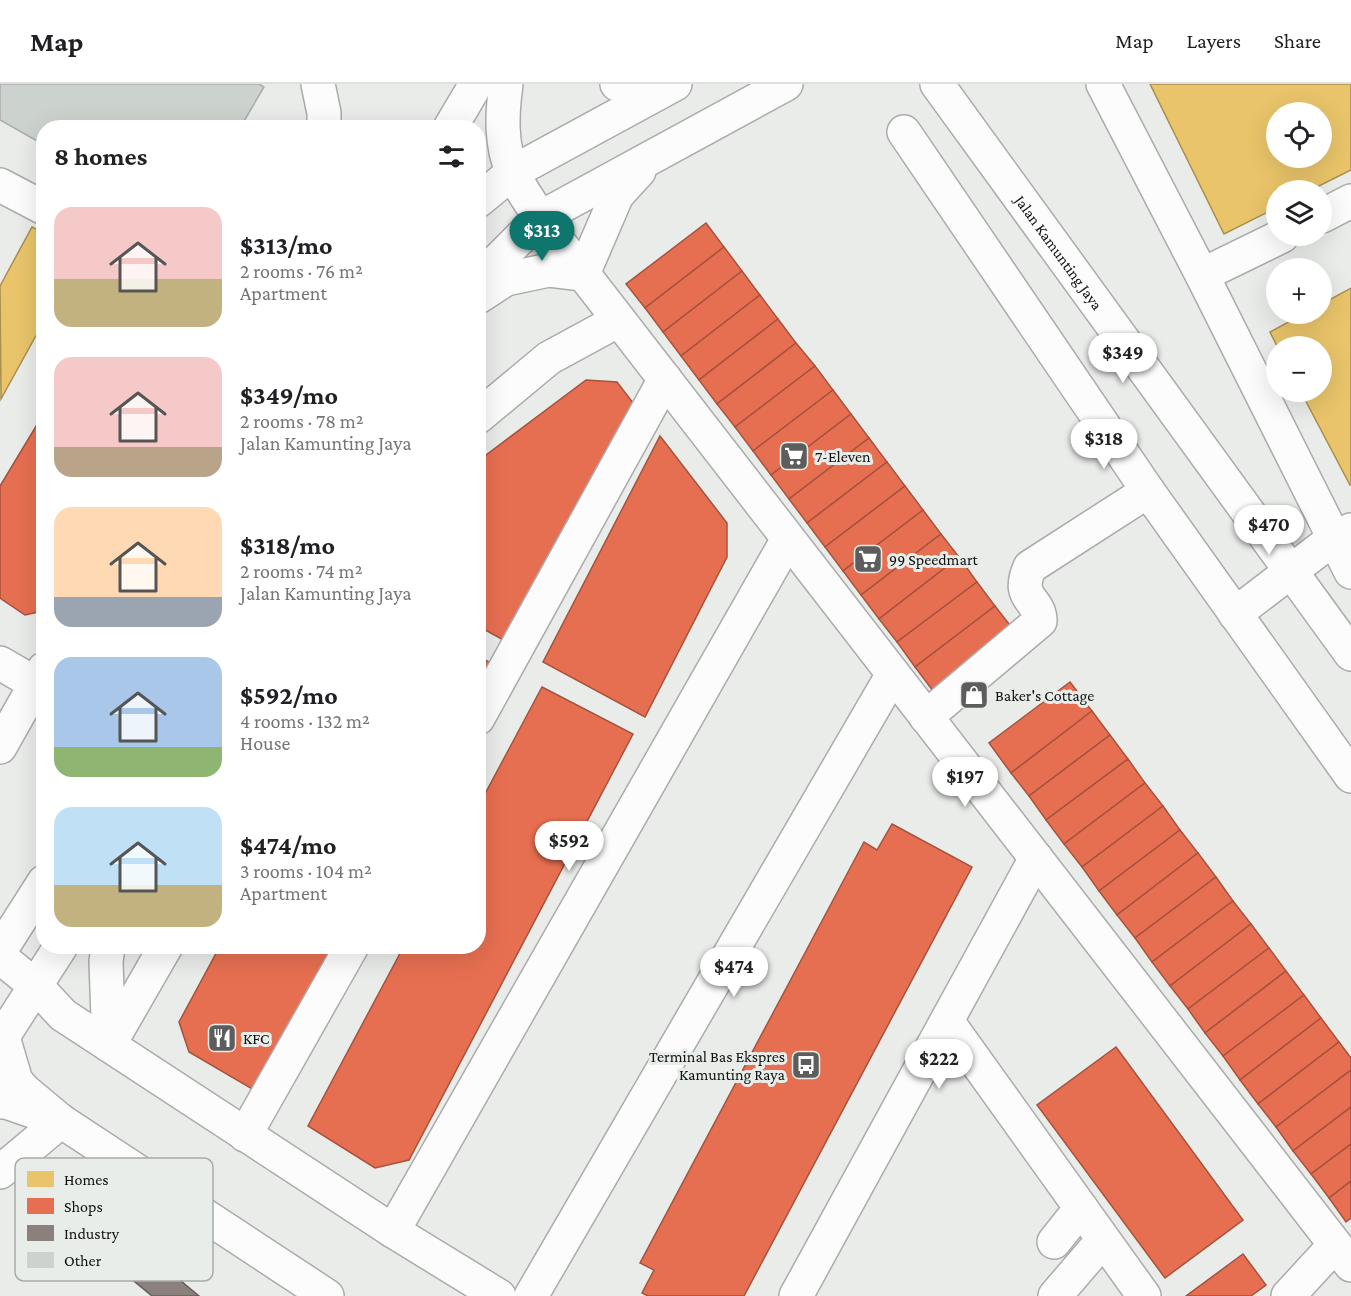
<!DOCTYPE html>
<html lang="en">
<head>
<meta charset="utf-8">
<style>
	body { margin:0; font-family:"Crimson Pro",serif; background:#f2f2f2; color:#202124; height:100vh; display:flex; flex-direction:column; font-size:22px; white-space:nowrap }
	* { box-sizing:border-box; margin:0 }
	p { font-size:20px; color:#757577 }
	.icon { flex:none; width:33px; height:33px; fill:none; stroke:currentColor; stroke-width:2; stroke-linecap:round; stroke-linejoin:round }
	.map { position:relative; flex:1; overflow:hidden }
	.drawer { position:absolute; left:36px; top:36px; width:450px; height:834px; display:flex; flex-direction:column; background:#fff; border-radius:24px; box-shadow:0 6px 24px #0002 }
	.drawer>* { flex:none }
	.tools { position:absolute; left:1266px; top:18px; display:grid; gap:12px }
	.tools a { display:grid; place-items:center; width:66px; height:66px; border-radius:50%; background:#fff; box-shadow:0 6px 24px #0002; font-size:30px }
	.price { position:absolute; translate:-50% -51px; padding:0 14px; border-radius:21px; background:#fff; color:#222; font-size:20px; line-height:39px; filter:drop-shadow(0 2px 3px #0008) }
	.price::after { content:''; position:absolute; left:50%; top:36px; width:18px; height:14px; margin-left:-9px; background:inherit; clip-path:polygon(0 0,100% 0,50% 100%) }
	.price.selected { background:#0f766e; color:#fff }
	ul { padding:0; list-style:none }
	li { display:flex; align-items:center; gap:18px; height:150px; padding:0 18px }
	li span { display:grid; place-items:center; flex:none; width:168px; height:120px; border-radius:18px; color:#555 }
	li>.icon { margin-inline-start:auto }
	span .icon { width:72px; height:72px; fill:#fffc; stroke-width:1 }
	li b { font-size:26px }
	h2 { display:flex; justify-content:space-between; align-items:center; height:72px; padding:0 18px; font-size:26px }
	header { display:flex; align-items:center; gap:36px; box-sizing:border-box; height:84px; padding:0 30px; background:#fff; border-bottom:2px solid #e0e0e0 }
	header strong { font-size:28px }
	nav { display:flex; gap:33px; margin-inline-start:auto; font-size:21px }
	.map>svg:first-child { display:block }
</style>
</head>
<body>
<header>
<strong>Map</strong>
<nav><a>Map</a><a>Layers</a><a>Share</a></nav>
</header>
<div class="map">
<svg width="1351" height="1212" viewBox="0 0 1351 1212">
	<rect width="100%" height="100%" fill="#eaecea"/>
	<g fill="#e9c46a" stroke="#a88e4f" stroke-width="1.5" fill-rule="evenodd">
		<path d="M1150,0H1351V86L1311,106H1276V124L1224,150ZM1276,28H1322V74H1276Z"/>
		<path d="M32,143L44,149V237L1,315L0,202Z"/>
		<path d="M1351,204V400L1350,401L1301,308H1322V262H1277L1270,248L1303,230H1322V220Z"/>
	</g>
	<g fill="#e76f51" stroke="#a6523d" stroke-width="1.5">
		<path d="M706,139L724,163L645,224L626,200Z"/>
		<path d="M724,163L742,187L663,248L645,224Z"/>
		<path d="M742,187L760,211L681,272L663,248Z"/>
		<path d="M760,211L778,235L699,296L681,272Z"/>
		<path d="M778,235L796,259L717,320L699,296Z"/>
		<path d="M796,259L815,282L735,343L717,320Z"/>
		<path d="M815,282L833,306L753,367L735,343Z"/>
		<path d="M586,296L617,298L640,328L516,563L478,542V377Z"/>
		<path d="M833,306L851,330L771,391L753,367Z"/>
		<path d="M44,329V527L25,531L0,514V402Z"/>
		<path d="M851,330L869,354L789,415L771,391Z"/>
		<path d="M660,352L727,439V473L645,633L543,578Z"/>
		<path d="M869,354L887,378L807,439L789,415Z"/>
		<path d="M887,378L905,402L825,463L807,439Z"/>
		<path d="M905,402L923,426L843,487L825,463Z"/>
		<path d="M923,426L941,450L861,511L843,487Z"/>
		<path d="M941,450L959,473L879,535L861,511Z"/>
		<path d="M959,473L977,498L897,558L879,535Z"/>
		<path d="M977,498L995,522L915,583L897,558Z"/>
		<path d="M995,522L1013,545L933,607L915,583Z"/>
		<path d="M478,572L489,578L478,598Z"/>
		<path d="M1070,598L1092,627L1011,689L989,659Z"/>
		<path d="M542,603L633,650L409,1076L375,1084L308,1042L404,862H478V723Z"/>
		<path d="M1092,627L1110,651L1029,712L1011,689Z"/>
		<path d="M1110,651L1128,675L1046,736L1029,712Z"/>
		<path d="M1128,675L1145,699L1064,760L1046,736Z"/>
		<path d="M1145,699L1163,722L1082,783L1064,760Z"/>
		<path d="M1163,722L1180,746L1099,807L1082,783Z"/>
		<path d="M892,740L972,783L744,1212H648L642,1209L654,1186L640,1179L864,758L877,766Z"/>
		<path d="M1180,746L1198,769L1117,831L1099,807Z"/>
		<path d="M1198,769L1216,793L1135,854L1117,831Z"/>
		<path d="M1216,793L1233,817L1152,878L1135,854Z"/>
		<path d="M1233,817L1251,840L1170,902L1152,878Z"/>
		<path d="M1251,840L1269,864L1188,925L1170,902Z"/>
		<path d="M220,862H339L261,1010L189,968L179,938Z"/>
		<path d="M1269,864L1286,887L1205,949L1188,925Z"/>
		<path d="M1286,887L1304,911L1223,972L1205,949Z"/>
		<path d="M1304,911L1321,934L1240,996L1223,972Z"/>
		<path d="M1321,934L1339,958L1258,1020L1240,996Z"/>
		<path d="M1339,958L1351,974V986L1276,1043L1258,1020Z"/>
		<path d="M1116,963L1243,1136L1165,1194L1037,1021Z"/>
		<path d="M1351,986V1023L1293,1067L1276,1043Z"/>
		<path d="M1351,1023V1060L1311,1090L1293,1067Z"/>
		<path d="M1351,1060V1097L1329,1114L1311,1090Z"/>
		<path d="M1351,1097V1134L1346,1138L1329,1114Z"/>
		<path d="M1243,1170L1266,1201L1251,1212H1186Z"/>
	</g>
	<path fill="#8a817c" stroke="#655f5b" stroke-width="1.5" d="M57,1094L199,1212H152L38,1118Z"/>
	<path fill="#ccd2cd" stroke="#aaabaa" stroke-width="1.5" d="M0,0H259L264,3L240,44H44V61L0,36Z"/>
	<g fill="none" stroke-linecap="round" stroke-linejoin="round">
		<g stroke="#aaabaa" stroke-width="36">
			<g id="minor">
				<path d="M318,0L324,29V44"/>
				<path d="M506,0C502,29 500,61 513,89C520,105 532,120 540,134L1351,1181"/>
				<path id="s1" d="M937,0L1351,570"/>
				<path d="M1103,0L1202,191L1351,488"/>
				<path d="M904,48L1148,407L1351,692"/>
				<path d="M0,101L44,124"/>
				<path d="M1322,132L1351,117"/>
				<path d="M1202,191L1282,152"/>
				<path d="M478,333L549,274L619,236"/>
				<path d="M1235,530L1333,455L1351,446"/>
				<path d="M0,579L36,600L44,601"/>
				<path d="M926,633L1040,537C1040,514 1015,516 1030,483L1148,407"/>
				<path d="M478,634L665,295"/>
				<path d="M0,663L44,585"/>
				<path d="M0,873L37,903L63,931L393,1147L499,1212"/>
				<path d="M947,937L1144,1212"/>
				<path d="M0,950L3,953L16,997L25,1007L61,1037L327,1212"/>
				<path d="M109,961L166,862"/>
				<path d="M245,1051L352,862"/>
				<path d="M0,1088L61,1037"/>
				<path d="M393,1147L788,455"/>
				<path d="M1054,1158L1081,1124"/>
				<path d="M531,1212L893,590"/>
				<path d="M796,1212L1036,774"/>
				<path d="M1055,1212L1103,1156"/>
				<path d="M1288,1212L1335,1161"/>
			</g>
		</g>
		<g stroke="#aaabaa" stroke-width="36">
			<g id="major">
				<path d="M617,0L636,5L668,1"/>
				<path d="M450,44L476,0"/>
				<path d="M478,117L513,88L675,0"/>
				<path d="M478,196L540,134L786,0"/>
				<path d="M478,213L506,195L549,186L583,190L617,111L639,87"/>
				<path d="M108,862L106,878L109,961"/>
				<path d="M0,867L44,798"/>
				<path d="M0,957L61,862"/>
				<path d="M0,1018H6L61,1037"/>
			</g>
		</g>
		<use href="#minor" stroke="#fcfcfc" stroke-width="33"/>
		<use href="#major" stroke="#fcfcfc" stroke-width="33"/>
	</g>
	<defs>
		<g id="supermarket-square" transform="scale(1.5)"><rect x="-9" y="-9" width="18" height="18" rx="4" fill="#5c5d5c" stroke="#e9ede9"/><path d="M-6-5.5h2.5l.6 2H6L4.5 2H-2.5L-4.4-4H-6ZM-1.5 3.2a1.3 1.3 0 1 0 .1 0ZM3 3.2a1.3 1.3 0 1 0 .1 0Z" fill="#fff"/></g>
		<g id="shop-square" transform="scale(1.5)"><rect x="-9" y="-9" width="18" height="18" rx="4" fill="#5c5d5c" stroke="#e9ede9"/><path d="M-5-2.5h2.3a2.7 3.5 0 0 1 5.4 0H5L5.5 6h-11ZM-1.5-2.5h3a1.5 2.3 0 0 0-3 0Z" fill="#fff"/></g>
		<g id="restaurant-square" transform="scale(1.5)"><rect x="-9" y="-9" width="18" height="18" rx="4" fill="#5c5d5c" stroke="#e9ede9"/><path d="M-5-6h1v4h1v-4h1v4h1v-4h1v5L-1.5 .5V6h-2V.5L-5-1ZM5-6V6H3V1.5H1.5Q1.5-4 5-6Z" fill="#fff"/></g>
		<g id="bus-square" transform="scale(1.5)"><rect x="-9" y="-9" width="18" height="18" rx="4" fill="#5c5d5c" stroke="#e9ede9"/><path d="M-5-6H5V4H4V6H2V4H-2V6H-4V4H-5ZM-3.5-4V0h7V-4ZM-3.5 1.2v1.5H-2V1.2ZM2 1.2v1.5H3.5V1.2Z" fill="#fff"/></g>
	</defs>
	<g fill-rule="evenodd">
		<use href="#supermarket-square" x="794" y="372"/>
		<use href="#supermarket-square" x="868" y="475"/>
		<use href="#shop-square" x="974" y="611"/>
		<use href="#restaurant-square" x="222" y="954"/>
		<use href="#bus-square" x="806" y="981"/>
	</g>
	<g text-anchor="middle" stroke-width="6" stroke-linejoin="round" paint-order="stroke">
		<g font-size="16" fill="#0f100f" stroke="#e9ede9">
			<text dy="6" stroke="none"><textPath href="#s1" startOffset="208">Jalan Kamunting Jaya</textPath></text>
		</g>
		<g font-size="16" fill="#0f100f" stroke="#e9ede9" text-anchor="start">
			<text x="815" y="378">7-Eleven</text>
			<text x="889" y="481">99 Speedmart</text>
			<text x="995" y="617">Baker's Cottage</text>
			<text x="243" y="960">KFC</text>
			<text x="785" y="978" text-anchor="end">Terminal Bas Ekspres<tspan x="785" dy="18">Kamunting Raya</tspan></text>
		</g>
	</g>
	<rect x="15" y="1074" width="198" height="123" rx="9" fill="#e9ede9" stroke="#a8aba8" stroke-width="1.5"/>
	<rect x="27" y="1087" width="27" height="16" fill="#e9c46a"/>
	<rect x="27" y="1114" width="27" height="16" fill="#e76f51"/>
	<rect x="27" y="1141" width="27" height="16" fill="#8a817c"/>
	<rect x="27" y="1168" width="27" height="16" fill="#ccd2cd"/>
	<g font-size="16" fill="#0f100f">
		<text x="64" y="1101">Homes</text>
		<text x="64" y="1128">Shops</text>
		<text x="64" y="1155">Industry</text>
		<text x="64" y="1182">Other</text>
	</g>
</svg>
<div class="tools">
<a><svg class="icon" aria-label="locate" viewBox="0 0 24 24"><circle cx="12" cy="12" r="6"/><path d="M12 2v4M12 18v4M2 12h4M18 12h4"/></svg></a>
<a><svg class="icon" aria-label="layers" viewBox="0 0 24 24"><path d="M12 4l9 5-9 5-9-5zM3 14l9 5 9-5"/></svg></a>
<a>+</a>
<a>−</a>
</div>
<b class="price selected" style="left:542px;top:178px">$313</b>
<b class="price" style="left:1123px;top:300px">$349</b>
<b class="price" style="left:1104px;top:386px">$318</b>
<b class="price" style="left:1269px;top:472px">$470</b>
<b class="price" style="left:965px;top:724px">$197</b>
<b class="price" style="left:569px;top:788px">$592</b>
<b class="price" style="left:734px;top:914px">$474</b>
<b class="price" style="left:939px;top:1006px">$222</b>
<section class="drawer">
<h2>8 homes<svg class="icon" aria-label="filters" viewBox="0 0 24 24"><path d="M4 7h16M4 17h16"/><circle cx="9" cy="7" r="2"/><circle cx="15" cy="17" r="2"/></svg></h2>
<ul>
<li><span style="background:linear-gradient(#f6c9c9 60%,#c2b280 0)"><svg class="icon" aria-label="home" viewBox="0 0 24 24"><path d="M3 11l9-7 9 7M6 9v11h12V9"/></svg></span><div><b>$313/mo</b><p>2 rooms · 76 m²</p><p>Apartment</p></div></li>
<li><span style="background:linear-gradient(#f6c9c9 75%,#b9a48a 0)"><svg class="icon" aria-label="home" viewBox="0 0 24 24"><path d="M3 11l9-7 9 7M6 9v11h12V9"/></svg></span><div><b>$349/mo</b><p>2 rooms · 78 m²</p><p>Jalan Kamunting Jaya</p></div></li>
<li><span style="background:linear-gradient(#ffd9b3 75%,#9aa5b1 0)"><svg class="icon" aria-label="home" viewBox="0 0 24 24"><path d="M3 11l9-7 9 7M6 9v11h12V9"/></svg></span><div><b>$318/mo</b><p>2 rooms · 74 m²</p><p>Jalan Kamunting Jaya</p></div></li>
<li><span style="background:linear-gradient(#a9c7e8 75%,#8fb573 0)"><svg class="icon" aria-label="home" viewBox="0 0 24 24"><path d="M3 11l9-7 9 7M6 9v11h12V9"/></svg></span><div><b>$592/mo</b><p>4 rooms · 132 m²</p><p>House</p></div></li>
<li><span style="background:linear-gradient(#bfe0f5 65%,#c2b280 0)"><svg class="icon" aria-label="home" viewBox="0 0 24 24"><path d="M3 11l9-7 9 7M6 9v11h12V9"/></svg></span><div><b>$474/mo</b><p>3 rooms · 104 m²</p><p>Apartment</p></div></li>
</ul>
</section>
</div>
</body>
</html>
